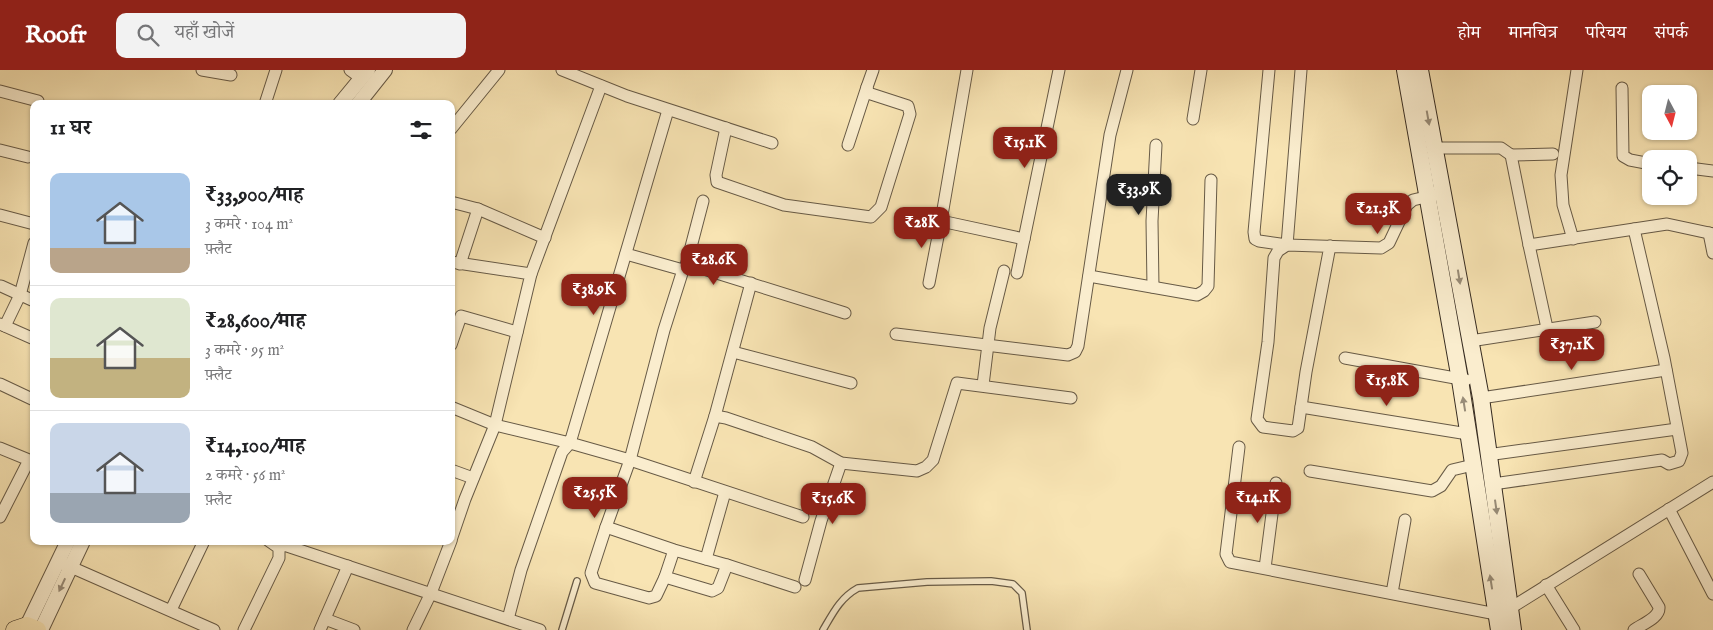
<!DOCTYPE html>
<html lang="hi">
<head>
<meta charset="utf-8">
<style>
	body { margin:0; font-family:"IM FELL English","Noto Serif Devanagari",serif; background:#f2f2f2; color:#202124; height:100vh; display:flex; flex-direction:column; font-size:19px; white-space:nowrap }
	* { box-sizing:border-box; margin:0 }
	p { font-size:16px; color:#757577 }
	.icon { flex:none; width:28px; height:28px; fill:none; stroke:currentColor; stroke-width:2; stroke-linecap:round; stroke-linejoin:round }
	.map { position:relative; flex:1; overflow:hidden }
	.side { position:absolute; left:30px; top:30px; width:425px; height:445px; display:flex; flex-direction:column; background:#fff; border-radius:10px; box-shadow:0 1px 4px #0004 }
	.side>* { flex:none }
	.needle { width:32px; rotate:173deg }
	.controls { position:absolute; left:1642px; top:15px; display:grid; gap:10px }
	.controls a { display:grid; place-items:center; width:55px; height:55px; border-radius:10px; background:#fff; box-shadow:0 1px 4px #0004; font-size:25px }
	.price { position:absolute; translate:-50% -42px; padding:0 11px; border-radius:10px; background:#8f2418; color:#fff; font-size:16px; line-height:32px; filter:drop-shadow(0 1px 2px #0008) }
	.price::after { content:''; position:absolute; left:50%; top:30px; width:15px; height:11px; margin-left:-8px; background:inherit; clip-path:polygon(0 0,100% 0,50% 100%) }
	.price.selected { background:#222; color:#fff }
	ul { padding:0; list-style:none }
	li { display:flex; align-items:center; gap:15px; height:125px; padding:0 20px }
	li+li { border-top:1px solid #e0e0e0 }
	li span { display:grid; place-items:center; flex:none; width:140px; height:100px; border-radius:10px; color:#555 }
	li>.icon { margin-inline-start:auto }
	span .icon { width:60px; height:60px; fill:#fffc; stroke-width:1 }
	li b { font-size:21px }
	h2 { display:flex; justify-content:space-between; align-items:center; height:60px; padding:0 20px; font-size:21px }
	header { display:flex; align-items:center; gap:30px; box-sizing:border-box; height:70px; padding:0 25px; background:#8f2418; color:#fff }
	header strong { font-size:24px }
	nav { display:flex; gap:28px; margin-inline-start:auto; font-size:18px }
	.search { width:350px; height:45px; background:#f2f2f2; display:flex; align-items:center; gap:12px; box-sizing:border-box; padding:0 18px; border-radius:10px; color:#757577; font-size:19px }
	.map>svg:first-child { display:block }
</style>
</head>
<body>
<header>
<strong>Roofr</strong>
<div class="search"><svg class="icon" aria-label="search" viewBox="0 0 24 24"><circle cx="10" cy="10" r="6"/><path d="M15 15l6 6"/></svg>यहाँ खोजें</div>
<nav><a>होम</a><a>मानचित्र</a><a>परिचय</a><a>संपर्क</a></nav>
</header>
<div class="map">
<svg width="1713" height="560" viewBox="0 0 1713 560">
	<rect width="100%" height="100%" fill="#f8e4b3"/>
	<filter id="stains"><feTurbulence type="fractalNoise" baseFrequency=".004" numOctaves="4"/><feColorMatrix values="0 0 0 0 .2 0 0 0 0 .09 0 0 0 0 .02 0 0 0 .5 -.17"/></filter>
	<radialGradient id="worn" r=".72"><stop offset=".6" stop-color="#630" stop-opacity="0"/><stop offset="1" stop-color="#630" stop-opacity=".3"/></radialGradient>
	<g fill="none" stroke-linecap="round" stroke-linejoin="round">
		<g stroke="#675a46" stroke-width="8">
			<g id="service">
				<path d="M562,560L577,511"/>
				<path d="M823,560C833,543 840,528 858,518L927,512L991,511L1013,514L1022,523L1027,560"/>
			</g>
		</g>
		<g stroke="#675a46" stroke-width="13">
			<g id="minor">
				<path d="M202,0L231,5"/>
				<path d="M350,0L361,8"/>
				<path d="M562,0L627,26L772,73"/>
				<path d="M967,0L941,151L1024,169"/>
				<path d="M1269,0L1254,162L1255,169L1259,171L1287,175L1301,0"/>
				<path d="M1622,18L1623,86L1630,90L1651,94"/>
				<path d="M0,21L38,31"/>
				<path d="M265,34L276,0"/>
				<path d="M1193,49L1201,0"/>
				<path d="M726,58L716,105L717,112L784,135L871,147L881,137L910,44L908,36L868,23L867,17L873,0"/>
				<path d="M451,59L499,0"/>
				<path d="M848,75L867,17"/>
				<path d="M1433,78H1501L1511,85L1529,175L1667,154L1713,164"/>
				<path d="M0,80L28,87"/>
				<path d="M1511,85L1553,84"/>
				<path d="M1689,98L1713,101"/>
				<path d="M451,132L478,139L545,168"/>
				<path d="M0,145L34,154"/>
				<path d="M1709,163L1713,183"/>
				<path d="M1573,169L1563,135L1561,105L1577,0"/>
				<path d="M1529,175L1547,258"/>
				<path d="M1330,176L1306,302L1298,358L1293,361L1263,357L1257,349L1268,272L1274,188L1278,181L1287,175L1381,178L1389,173L1407,135L1413,130L1434,125"/>
				<path d="M626,184L683,200"/>
				<path d="M451,192L531,204L495,355L465,429L451,470"/>
				<path d="M460,194L478,139"/>
				<path d="M686,196L703,131"/>
				<path d="M1017,203L1059,0"/>
				<path d="M531,204L601,16"/>
				<path d="M1089,206L1197,225L1204,221L1208,216L1211,110"/>
				<path d="M929,213L941,151"/>
				<path d="M1,216L34,231"/>
				<path d="M1153,217L1152,151L1156,75"/>
				<path d="M0,254L34,269"/>
				<path d="M5,256L20,225L34,173"/>
				<path d="M896,264L1068,285L1075,282L1078,276L1110,65L1127,0"/>
				<path d="M1470,271L1595,252"/>
				<path d="M451,275L461,246L517,262"/>
				<path d="M733,282L851,313"/>
				<path d="M1345,288L1466,310"/>
				<path d="M0,314L34,330"/>
				<path d="M983,315L990,258L1004,201"/>
				<path d="M1481,328L1666,300"/>
				<path d="M451,337L495,355L570,373L668,40"/>
				<path d="M1301,337L1468,364"/>
				<path d="M715,346L751,213"/>
				<path d="M1239,377L1226,484L1230,492L1496,544"/>
				<path d="M0,378L34,392"/>
				<path d="M1487,385L1677,359"/>
				<path d="M451,400L473,408"/>
				<path d="M1310,401L1432,421L1441,416L1452,400L1473,395"/>
				<path d="M694,412L715,346L726,348L812,377L841,393L917,401L926,397L933,390L957,313L1071,328"/>
				<path d="M1493,414L1662,390L1669,394L1679,391L1682,383L1664,288L1634,159"/>
				<path d="M1669,439L1713,524"/>
				<path d="M0,447L26,396L34,393"/>
				<path d="M606,457L591,503L595,513L649,528L656,526L665,507"/>
				<path d="M279,478L284,475L540,560"/>
				<path d="M674,480L665,507L712,521L718,518L727,495L674,480L606,457L630,390L664,260L683,200L686,196L691,195L845,243"/>
				<path d="M706,489L725,422"/>
				<path d="M64,494L214,560"/>
				<path d="M727,495L795,517"/>
				<path d="M1265,498L1276,413"/>
				<path d="M805,510L821,451L841,393"/>
				<path d="M1546,515L1574,560"/>
				<path d="M1392,523L1405,450"/>
				<path d="M1509,539L1713,412"/>
				<path d="M171,540L204,471"/>
				<path d="M325,549L354,560"/>
				<path d="M508,549L521,500L562,382L570,373L630,390L803,447"/>
				<path d="M244,560L279,488V478L269,471"/>
				<path d="M320,560L348,496"/>
				<path d="M413,560L431,523L451,471"/>
				<path d="M1634,560C1642,554 1660,548 1659,537L1639,504"/>
			</g>
		</g>
		<g stroke="#675a46" stroke-width="16">
			<g id="tertiary">
				<path d="M340,34L368,0"/>
				<path d="M358,34L385,0"/>
				<path d="M27,556L68,471"/>
				<path d="M41,560L83,471"/>
			</g>
		</g>
		<g stroke="#372c21" stroke-width="18">
			<g id="secondary">
				<path d="M1405,0L1460,310L1499,560"/>
				<path d="M1420,0L1481,328L1513,560"/>
			</g>
		</g>
		<g stroke="#372c21" stroke-width="19">
			<path id="primary" d="M15,560L27,556L37,560"/>
		</g>
		<use href="#service" stroke="#faedce" stroke-width="5.5"/>
		<use href="#minor" stroke="#faedce" stroke-width="11"/>
		<use href="#tertiary" stroke="#faedce" stroke-width="14"/>
		<use href="#secondary" stroke="#faedce" stroke-width="16"/>
		<use href="#primary" stroke="#f8e4b3" stroke-width="18"/>
	</g>
	<defs><path id="oneway-solid" d="M-6-.8H1V-3.2L6.5 0L1 3.2V.8H-6Z" transform="scale(1.25)"/></defs>
	<g fill="#988c78">
		<use href="#oneway-solid" transform="translate(1428 48) rotate(80)"/>
		<use href="#oneway-solid" transform="translate(1459 207) rotate(81)"/>
		<use href="#oneway-solid" transform="translate(1464 334) rotate(-99)"/>
		<use href="#oneway-solid" transform="translate(1496 437) rotate(82)"/>
		<use href="#oneway-solid" transform="translate(1491 512) rotate(-99)"/>
		<use href="#oneway-solid" transform="translate(62 515) rotate(115)"/>
	</g>
	<rect width="100%" height="100%" filter="url(#stains)"/>
	<rect width="100%" height="100%" fill="url(#worn)"/>
</svg>
<div class="controls">
<a><svg class="needle" viewBox="-14 -14 28 28"><path d="M0-13l5 13h-10z" fill="#e53935"/><path d="M0 13l5-13h-10z" fill="#757577"/></svg></a>
<a><svg class="icon" aria-label="locate" viewBox="0 0 24 24"><circle cx="12" cy="12" r="6"/><path d="M12 2v4M12 18v4M2 12h4M18 12h4"/></svg></a>
</div>
<b class="price" style="left:1025px;top:99px">₹15.1K</b>
<b class="price selected" style="left:1139px;top:146px">₹33.9K</b>
<b class="price" style="left:1378px;top:165px">₹21.3K</b>
<b class="price" style="left:922px;top:179px">₹28K</b>
<b class="price" style="left:714px;top:216px">₹28.6K</b>
<b class="price" style="left:594px;top:246px">₹38.9K</b>
<b class="price" style="left:1572px;top:301px">₹37.1K</b>
<b class="price" style="left:1387px;top:337px">₹15.8K</b>
<b class="price" style="left:595px;top:449px">₹25.5K</b>
<b class="price" style="left:1258px;top:454px">₹14.1K</b>
<b class="price" style="left:833px;top:455px">₹15.6K</b>
<section class="side">
<h2>11 घर<svg class="icon" aria-label="filters" viewBox="0 0 24 24"><path d="M4 7h16M4 17h16"/><circle cx="9" cy="7" r="2"/><circle cx="15" cy="17" r="2"/></svg></h2>
<ul>
<li><span style="background:linear-gradient(#a9c7e8 75%,#b9a48a 0)"><svg class="icon" aria-label="home" viewBox="0 0 24 24"><path d="M3 11l9-7 9 7M6 9v11h12V9"/></svg></span><div><b>₹33,900/माह</b><p>3 कमरे · 104 m²</p><p>फ़्लैट</p></div></li>
<li><span style="background:linear-gradient(#dfe7d0 60%,#c2b280 0)"><svg class="icon" aria-label="home" viewBox="0 0 24 24"><path d="M3 11l9-7 9 7M6 9v11h12V9"/></svg></span><div><b>₹28,600/माह</b><p>3 कमरे · 95 m²</p><p>फ़्लैट</p></div></li>
<li><span style="background:linear-gradient(#c9d6e8 70%,#9aa5b1 0)"><svg class="icon" aria-label="home" viewBox="0 0 24 24"><path d="M3 11l9-7 9 7M6 9v11h12V9"/></svg></span><div><b>₹14,100/माह</b><p>2 कमरे · 56 m²</p><p>फ़्लैट</p></div></li>
</ul>
</section>
</div>
</body>
</html>
